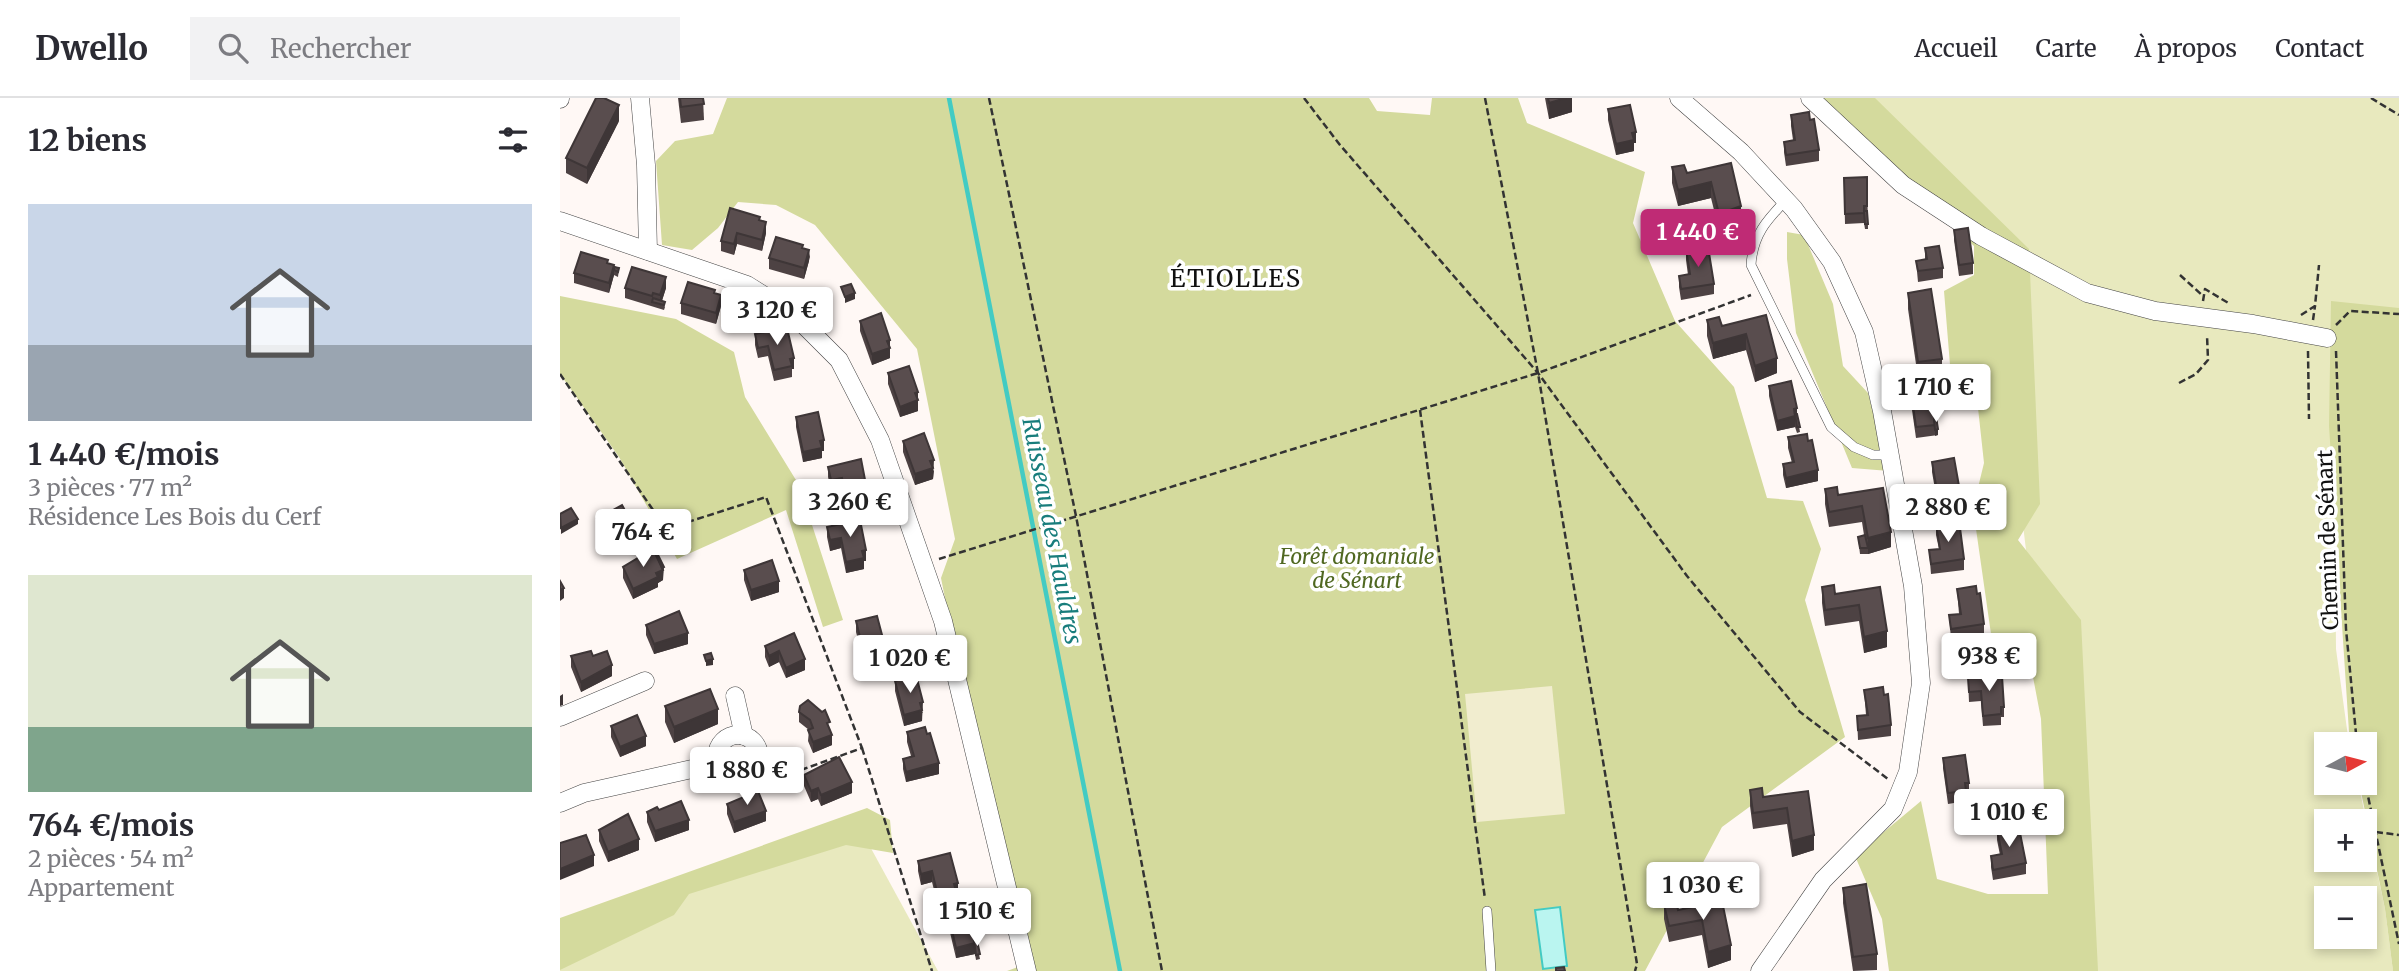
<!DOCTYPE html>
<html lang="fr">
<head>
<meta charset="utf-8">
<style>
	body { margin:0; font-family:Merriweather,serif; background:#f2f2f3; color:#2b2b33; height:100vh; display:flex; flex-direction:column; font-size:26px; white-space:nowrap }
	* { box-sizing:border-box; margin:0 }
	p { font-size:23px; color:#7c7c81 }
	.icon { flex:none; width:38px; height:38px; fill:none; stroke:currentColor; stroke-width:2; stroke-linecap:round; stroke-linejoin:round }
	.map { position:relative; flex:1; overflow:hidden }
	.sheet { display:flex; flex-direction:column; background:#fff; width:560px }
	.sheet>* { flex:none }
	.needle { width:46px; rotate:83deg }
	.tools { position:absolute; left:1754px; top:634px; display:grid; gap:14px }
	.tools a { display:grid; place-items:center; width:63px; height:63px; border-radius:0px; background:#fff; box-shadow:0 4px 10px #0003; font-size:35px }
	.price { position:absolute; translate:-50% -60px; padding:0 16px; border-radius:7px; background:#fff; color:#222; font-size:23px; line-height:46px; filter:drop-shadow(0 2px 4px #0008) }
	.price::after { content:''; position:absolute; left:50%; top:42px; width:21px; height:16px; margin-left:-10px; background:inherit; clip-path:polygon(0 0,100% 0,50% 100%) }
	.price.selected { background:#bf2b75; color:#fff }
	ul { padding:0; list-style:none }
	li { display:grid; align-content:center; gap:14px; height:371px; padding:0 28px }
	li span { display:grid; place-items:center; height:217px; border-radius:0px; color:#555 }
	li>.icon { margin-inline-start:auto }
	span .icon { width:126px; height:126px; fill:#fffc; stroke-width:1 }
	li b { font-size:30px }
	h2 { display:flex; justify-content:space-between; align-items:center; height:84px; padding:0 28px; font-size:30px }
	header { display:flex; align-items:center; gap:42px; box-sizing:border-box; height:98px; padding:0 35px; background:#fff; border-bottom:2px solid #e1e1e2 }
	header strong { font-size:33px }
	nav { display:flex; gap:38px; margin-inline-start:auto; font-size:24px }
	.search { width:490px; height:63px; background:#f2f2f3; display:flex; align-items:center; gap:18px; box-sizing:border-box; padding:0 24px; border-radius:0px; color:#7c7c81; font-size:26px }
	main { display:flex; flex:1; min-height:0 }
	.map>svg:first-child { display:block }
</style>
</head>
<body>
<header>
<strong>Dwello</strong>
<div class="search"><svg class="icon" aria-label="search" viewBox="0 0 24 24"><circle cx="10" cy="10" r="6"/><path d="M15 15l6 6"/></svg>Rechercher</div>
<nav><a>Accueil</a><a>Carte</a><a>À propos</a><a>Contact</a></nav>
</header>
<main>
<section class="sheet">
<h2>12 biens<svg class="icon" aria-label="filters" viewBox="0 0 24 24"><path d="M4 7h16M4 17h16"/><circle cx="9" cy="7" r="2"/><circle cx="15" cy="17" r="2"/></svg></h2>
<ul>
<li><span style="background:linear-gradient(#c9d6e8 65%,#9aa5b1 0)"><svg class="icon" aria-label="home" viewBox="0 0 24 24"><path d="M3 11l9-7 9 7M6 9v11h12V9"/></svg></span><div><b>1 440 €/mois</b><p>3 pièces · 77 m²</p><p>Résidence Les Bois du Cerf</p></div></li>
<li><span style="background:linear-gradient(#dfe7d0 70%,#7fa58c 0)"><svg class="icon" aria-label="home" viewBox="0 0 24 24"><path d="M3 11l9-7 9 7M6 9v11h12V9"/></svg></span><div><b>764 €/mois</b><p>2 pièces · 54 m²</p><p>Appartement</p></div></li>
</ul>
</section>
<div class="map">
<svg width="1839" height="873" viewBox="0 0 1839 873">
	<rect width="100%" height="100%" fill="#fff8f5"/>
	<g fill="#e8e9be" fill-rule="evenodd">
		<path d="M1260,0H1839V210L1773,220L1776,551L1789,646H1766V684H1798L1825,811L1833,873H1531L1512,831L1429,147ZM1766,723H1804V761H1766ZM1766,800H1804V838H1766Z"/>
		<path d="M301,732L378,873H0V825Z"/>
	</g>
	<g fill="#d4da9d">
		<path d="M167,0H809L817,13L870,17L872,0H958L967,25L1085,74L1073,125L1115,223L1174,289L1207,400L1243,403L1261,451L1245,502L1285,639L1162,729L1085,873H447L458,869L381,480L395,441L357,251L255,127L216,107L178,104L158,130L132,152L102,147L96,63L115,43L153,36Z"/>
		<path d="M1260,0H1315L1469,151L1480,406L1458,442L1521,522L1538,873H1329L1322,821L1295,758L1361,703L1377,781L1428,796H1488L1481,621L1473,579L1433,550L1413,410L1424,365L1418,310L1390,267L1384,193L1414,177V148Z"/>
		<path d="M1227,134L1244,137L1273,206L1283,268L1308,295L1329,373L1292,370L1236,235L1227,161Z"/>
		<path d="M0,198L116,221L174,254L185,299L239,387L283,522L263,529L226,412L117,461L59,359L0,276Z"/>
		<path d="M1771,203L1839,210V873H1833L1825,811L1799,684H1804V646H1792L1789,634L1769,328Z"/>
		<path d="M307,710L330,722L333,755L286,747L129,796L114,817L0,872V820Z"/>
	</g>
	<path fill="#f1edcf" d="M992,588L1005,716L917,724L905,596Z"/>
	<path fill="#baf5f0" stroke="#43cbc3" stroke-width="2" d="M1000,809L1007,868L983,871L975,812Z"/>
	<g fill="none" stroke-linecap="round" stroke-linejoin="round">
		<path stroke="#43cbc3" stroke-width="4.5" d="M389,0L560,873"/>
		<g stroke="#444" stroke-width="10">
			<g id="service">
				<path d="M1226,102C1206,123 1193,137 1191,167L1271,329L1294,349L1313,357H1330"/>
				<path d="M927,813L931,873"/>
			</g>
		</g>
		<g stroke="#444" stroke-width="19">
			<g id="minor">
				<path d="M80,0L86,67L88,153"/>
				<path d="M1119,0L1181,54L1234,111L1272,164L1304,234L1322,313L1353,488L1361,585L1348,674L1333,711L1263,782L1200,873"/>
				<path d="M1250,0L1343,87L1421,138L1527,195L1595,213L1693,226L1767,240"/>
				<path d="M0,1V0"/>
				<path d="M0,123L187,187L232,215L279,262L320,342L383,523L467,873"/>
				<path d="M175,598L184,638"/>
				<path d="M0,619L85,583"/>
				<circle cx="178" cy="658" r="21"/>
				<path d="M0,705L24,695L159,665"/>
			</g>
		</g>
		<g stroke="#333" stroke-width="2.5" stroke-dasharray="7 3.5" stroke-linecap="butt">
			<path d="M429,0L516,418L602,873"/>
			<path d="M744,0L780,47L978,275L1127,478L1240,614L1328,681"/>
			<path d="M925,0L978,275L1077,866L1075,873"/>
			<path d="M1811,0L1839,17"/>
			<path d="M1620,177L1642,197"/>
			<path d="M1643,203L1645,191L1670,206"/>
			<path d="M1741,217L1755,208L1759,167"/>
			<path d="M1753,222L1755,208"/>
			<path d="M1776,227L1790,213L1839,216"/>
			<path d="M1748,253L1749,321"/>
			<path d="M1776,253L1786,531L1797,646"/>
			<path d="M0,276L106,431L206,399L302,650L241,672L211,659L199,660"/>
			<path d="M1619,285L1636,276L1648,262L1647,237"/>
			<path d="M860,312L925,801"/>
			<path d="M379,461L978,275L1191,197"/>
			<path d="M302,650L372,873"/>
			<path d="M1804,679L1839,846"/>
			<path d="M1816,734L1839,737"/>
		</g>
		<use href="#service" stroke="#fff" stroke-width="9"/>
		<use href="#minor" stroke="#fff" stroke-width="18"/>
	</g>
	<g fill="#4d4243">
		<path d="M118,0H143L144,22L121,25Z"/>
		<path d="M985,0H1012V14L989,21Z"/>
		<path d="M1048,11L1076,45H1074V53L1056,57L1048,22Z"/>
		<path d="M1231,17L1259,52V63L1226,68L1224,54V44L1233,42L1231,28Z"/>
		<path d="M59,23L27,86L6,75V60Z"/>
		<path d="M1171,65L1181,123L1159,132L1151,100L1118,108L1112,85V69L1127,75Z"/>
		<path d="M1307,79L1308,131H1305L1304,125L1285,126L1284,80Z"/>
		<path d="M200,123L206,135L202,153L177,146L174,157L161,153V143Z"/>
		<path d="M1394,132L1413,165V176L1399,178L1394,142Z"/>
		<path d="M243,150L249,152L250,159L244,181L209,171V160Z"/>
		<path d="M1365,150L1383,170V180L1358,184L1356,163L1365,162Z"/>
		<path d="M1126,151L1154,186V196L1121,202L1119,189V178L1128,177L1126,162Z"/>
		<path d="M48,165L59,170L58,179L54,177L49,195L14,185V175Z"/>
		<path d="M65,190H106L102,203L105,209L104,212L65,200Z"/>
		<path d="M155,195L161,208L156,226L121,216V205Z"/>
		<path d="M1348,195L1382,261V277L1358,280L1348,211Z"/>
		<path d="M1206,217L1217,275L1195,284L1186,252L1153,261L1147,238V222L1162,228Z"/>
		<path d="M300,223L330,252V260L312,267L300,233Z"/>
		<path d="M227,230L234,271H232V279L214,283L208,258L198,260L195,247V236Z"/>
		<path d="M328,275L358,305V313L340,319L328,286Z"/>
		<path d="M1209,288L1237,316L1240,334L1237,335L1235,329L1217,333L1209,298Z"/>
		<path d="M1351,294L1377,319L1378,337L1356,340L1351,305Z"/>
		<path d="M236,319L264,353H262V360L243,364L236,329Z"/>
		<path d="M1228,339L1258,383L1226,390L1223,377V366L1232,365L1228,350Z"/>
		<path d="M343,343L374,373L373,381L355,387L343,354Z"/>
		<path d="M1372,364L1399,388V399H1396V407L1378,409L1372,374Z"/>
		<path d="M268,369L307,402L305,403V410L287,415L282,390L271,392L268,379Z"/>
		<path d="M1323,390L1331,449L1308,456H1300L1298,439L1304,437L1302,424L1269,429L1265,406V391L1278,397Z"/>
		<path d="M37,421L73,437L44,454L40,447V436L37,432Z"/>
		<path d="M1376,426L1396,431L1404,461V472L1371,476L1369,452L1379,451L1376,437Z"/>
		<path d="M267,429L306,463H304V471L286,475L281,450L270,453L267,439Z"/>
		<path d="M63,469L104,475H103V482L98,485V489L73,501L63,480Z"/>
		<path d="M184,472L219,494L191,503L184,482Z"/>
		<path d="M1262,489L1275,496L1320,489L1327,549L1304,555L1299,523L1265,528L1262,505Z"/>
		<path d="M1397,491L1417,496L1424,526V537L1391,541L1389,517L1399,516Z"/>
		<path d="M296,523L326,563L305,568L296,534Z"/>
		<path d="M86,527L128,546L94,556L86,537Z"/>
		<path d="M234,535L245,572L226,580L219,564L209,569L205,559V548Z"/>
		<path d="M11,558H33L52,578L21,594L11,569Z"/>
		<path d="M1408,580L1444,609V619H1441V627L1423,628L1421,603L1409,604Z"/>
		<path d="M335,583L363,615H362V623L344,628L335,593Z"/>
		<path d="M1304,592L1324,597L1331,627V638L1298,642L1297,618L1306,617Z"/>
		<path d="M105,608L158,626L114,645L105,624Z"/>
		<path d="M239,614L270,631L272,647L253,655L248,643L249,632L239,624Z"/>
		<path d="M51,628L86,648L60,659L51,639Z"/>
		<path d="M347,634L379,676L346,684L343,671V661L351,658L347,644Z"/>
		<path d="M1383,660L1409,685V696H1406V703L1388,706L1383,670Z"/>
		<path d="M244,677L292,695L261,708L258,701L251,704L244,688Z"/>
		<path d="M1190,692L1203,699L1248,693L1254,752L1232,759L1227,726L1193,731L1190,708Z"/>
		<path d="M167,706L206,723L174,735L167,716Z"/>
		<path d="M99,712L129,732L95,744L87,724V714Z"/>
		<path d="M39,732L79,752L48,764L39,743Z"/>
		<path d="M1437,732L1457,735L1466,765V776L1433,782L1431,769V758L1440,757L1437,742Z"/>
		<path d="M358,763L398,795L396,796V804L378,808L372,784L361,787L358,773Z"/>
		<path d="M1283,790L1317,856V872L1293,873L1283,805Z"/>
		<path d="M1162,803L1171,862L1148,870L1142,837L1109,844L1104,821V806L1118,812Z"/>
		<path d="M388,815L416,843L420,861L416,862L415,856L396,860L388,826Z"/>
	</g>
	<g fill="#3e3637">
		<path d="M1006,0H1012V14L989,21V5Z"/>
		<path d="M59,7V23L27,86V70Z"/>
		<path d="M1076,34V45H1074V53L1056,57V46L1072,35Z"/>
		<path d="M1151,84V100L1118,108V92Z"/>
		<path d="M1181,108V123L1159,132V116Z"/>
		<path d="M206,124V135L202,153V142Z"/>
		<path d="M177,135V146L174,157V146Z"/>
		<path d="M249,152V163L244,181V170Z"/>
		<path d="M54,167V177L49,195V185Z"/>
		<path d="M106,179V190L100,208V197Z"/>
		<path d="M295,195V201L285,205V199Z"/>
		<path d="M161,197V208L156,226V215Z"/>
		<path d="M1186,236V252L1153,261V245Z"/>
		<path d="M330,242V260L312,267V256L327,243Z"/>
		<path d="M234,260V271H232L230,261Z"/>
		<path d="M1217,260V275L1195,284V268Z"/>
		<path d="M358,294V313L340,319V309L355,295Z"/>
		<path d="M1237,310V321H1235V329L1217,333V323L1234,311Z"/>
		<path d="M1378,331V337L1375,338V332Z"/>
		<path d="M264,342V353H262V360L243,364V354L260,343Z"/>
		<path d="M374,362L373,381L355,387V376L370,363Z"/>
		<path d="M1258,372V383L1226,390V380Z"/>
		<path d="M282,380V390L271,392V382Z"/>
		<path d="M307,392V402L305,403V410L287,415V404L304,393Z"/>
		<path d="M18,421V426L1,436V430Z"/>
		<path d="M73,427V437L44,454V444Z"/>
		<path d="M1331,434V449L1308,456V440Z"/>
		<path d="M281,440V450L270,453V442Z"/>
		<path d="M306,452V463H304V471L286,475V464L302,453Z"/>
		<path d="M104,469L103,482L98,485V489L73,501V491Z"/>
		<path d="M219,483V494L191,503V492Z"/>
		<path d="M4,490V500L0,503V492Z"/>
		<path d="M1327,533V549L1304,555V539Z"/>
		<path d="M128,535V546L94,556V546Z"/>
		<path d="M326,552V563L308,568V557Z"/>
		<path d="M219,553V564L209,569V558Z"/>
		<path d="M153,561V567L146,568V563Z"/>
		<path d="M245,561V572L226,580V570Z"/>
		<path d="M52,567V578L21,594V584Z"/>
		<path d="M3,596V607L0,608V598Z"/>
		<path d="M363,604L362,623L344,628V617L360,605Z"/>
		<path d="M158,611V626L114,645V629Z"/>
		<path d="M272,637V647L253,655V644Z"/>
		<path d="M86,638V648L60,659V649Z"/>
		<path d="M379,665V676L346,684V674Z"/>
		<path d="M292,684V695L261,708V697Z"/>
		<path d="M258,690V701L251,704V693Z"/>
		<path d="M206,713V723L174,735V724Z"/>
		<path d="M129,722V732L95,744V733Z"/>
		<path d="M1254,737V752L1232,759V743Z"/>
		<path d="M79,741V752L48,764V754Z"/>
		<path d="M34,757V768L0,782V771Z"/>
		<path d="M372,773V784L361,787V776Z"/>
		<path d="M398,785V795L396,796V804L378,808V798L394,786Z"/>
		<path d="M416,837V848H415V856L396,860V850L413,838Z"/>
		<path d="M1171,847V862L1148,870V854Z"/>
	</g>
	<g fill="#594d4e" stroke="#3e3637" stroke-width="2">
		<path d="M36,0H44L59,7L27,70L6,60Z"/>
		<path d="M120,0H143L144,6L121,9Z"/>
		<path d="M988,0H1006L989,5Z"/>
		<path d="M1070,7L1076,34L1072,35L1074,42L1056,46L1048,11Z"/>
		<path d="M1249,14L1250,22L1254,21L1259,52L1226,57L1224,44L1235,42L1231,17Z"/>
		<path d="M1171,65L1181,108L1159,116L1151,84L1118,92L1112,69L1124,67L1127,75Z"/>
		<path d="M1307,79V108H1304V115L1285,116L1284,80Z"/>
		<path d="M170,110L200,119L199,122L206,124L202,142L177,135L174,146L161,143Z"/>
		<path d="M1304,113H1307L1308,126H1305Z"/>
		<path d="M1408,130L1413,165L1399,167L1394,132Z"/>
		<path d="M216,139L243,147L242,150L249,152L244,170L209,160Z"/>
		<path d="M1144,148L1145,156L1149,155L1154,186L1121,191L1119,178L1130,176L1126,151Z"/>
		<path d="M1379,148L1383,170L1358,173L1356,163L1367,161L1365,150Z"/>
		<path d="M21,154L48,162L47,165L54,167L49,185L14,175Z"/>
		<path d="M54,169L59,170L58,174L54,172Z"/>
		<path d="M72,169L106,179L100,197L93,195L92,198L65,190Z"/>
		<path d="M128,184L155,192L154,195L161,197L156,215L121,205Z"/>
		<path d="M291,186L295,195L285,199L281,189Z"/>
		<path d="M1371,191L1382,261L1358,264L1348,195Z"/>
		<path d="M93,200L105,204L104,207L92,204Z"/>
		<path d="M321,215L330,242L327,243L330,250L312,256L300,223Z"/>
		<path d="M1206,217L1217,260L1195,268L1186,236L1153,245L1147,222L1159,219L1162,228Z"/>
		<path d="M227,230L234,260L230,261L232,268L214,272L208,248L198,250L195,236Z"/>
		<path d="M349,268L358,294L355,295L358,302L340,309L328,275Z"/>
		<path d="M1231,283L1237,310L1234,311L1235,318L1217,323L1209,288Z"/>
		<path d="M1373,291L1377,319L1374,320L1375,327L1356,329L1351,294Z"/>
		<path d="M258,314L264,342L260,343L262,350L243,354L236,319Z"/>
		<path d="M1235,316H1237L1240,329H1237Z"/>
		<path d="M1376,319L1378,331L1375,332L1374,320Z"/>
		<path d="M364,335L374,362L370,363L373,370L355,376L343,343Z"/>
		<path d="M1247,336L1248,343L1252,342L1258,372L1226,380L1223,366L1234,364L1228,339Z"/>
		<path d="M1394,360L1399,388L1395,389L1396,396L1378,399L1372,364Z"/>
		<path d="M301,361L307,392L304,393L305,400L287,404L282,380L271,382L268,369Z"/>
		<path d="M1277,389L1278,397L1323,390L1331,434L1308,440L1302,408L1269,414L1265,391Z"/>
		<path d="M62,407L73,427L44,444L40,436L44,434L37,421Z"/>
		<path d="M11,410L18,421L1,430L0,416Z"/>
		<path d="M300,422L306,452L302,453L304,460L286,464L281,440L270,442L267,429Z"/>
		<path d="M1395,423L1396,431L1400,430L1404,461L1371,466L1369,452L1380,451L1376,426Z"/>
		<path d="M1305,437L1308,450H1300L1298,439Z"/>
		<path d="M93,451L103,472L96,475L98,479L73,491L63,469Z"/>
		<path d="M98,457L104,469L102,470L97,458Z"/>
		<path d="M212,462L219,483L191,492L184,472Z"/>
		<path d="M0,483L4,490L0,492Z"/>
		<path d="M1274,487L1275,496L1320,489L1327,533L1304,539L1299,507L1265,512L1262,489Z"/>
		<path d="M1416,488L1417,496L1420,495L1424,526L1391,531L1389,517L1401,516L1397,491Z"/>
		<path d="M119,513L128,535L94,546L86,527Z"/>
		<path d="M317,518L326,552L308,557L306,550L303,551L296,523Z"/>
		<path d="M234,535L245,561L226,570L219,553L209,558L205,548Z"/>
		<path d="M305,550L308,563H305L303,551Z"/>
		<path d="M31,553L33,558L47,553L52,567L21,584L11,558Z"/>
		<path d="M151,555L153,561L146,563L144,557Z"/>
		<path d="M356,577L363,604L360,605L362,612L344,617L335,583Z"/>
		<path d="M1442,578L1444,609H1441V616L1423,618L1421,593L1409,594L1408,580Z"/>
		<path d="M1323,589L1324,597L1328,596L1331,627L1298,632L1297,618L1308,617L1304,592Z"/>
		<path d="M150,591L158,611L114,629L105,608Z"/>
		<path d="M248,602L262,614L265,612L270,624L267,625L272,637L253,644L248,632L253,630L250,622L239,614L240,608Z"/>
		<path d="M77,617L86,638L60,649L51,628Z"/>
		<path d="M365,629L367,636L370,635L379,665L346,674L343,661L354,658L347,634Z"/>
		<path d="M1405,657L1409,685H1405L1406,693L1388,695L1383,660Z"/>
		<path d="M279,659L292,684L261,697L258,690L251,693L244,677Z"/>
		<path d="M1202,690L1203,699L1248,693L1254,737L1232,743L1227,710L1193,715L1190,692Z"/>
		<path d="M198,693L206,713L174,724L167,706Z"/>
		<path d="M121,703L129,722L95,733L87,714L97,709L99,712Z"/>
		<path d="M68,716L79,741L48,754L39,732Z"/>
		<path d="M1455,728L1457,735H1460L1466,765L1433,772L1431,758L1442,756L1437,732Z"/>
		<path d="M26,737L34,757L0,771V745Z"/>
		<path d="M390,755L398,785L394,786L396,793L378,798L372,773L361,776L358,763Z"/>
		<path d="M1306,786L1317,856L1293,859L1283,790Z"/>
		<path d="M1116,803L1118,812L1162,803L1171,847L1148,854L1142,822L1109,828L1104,806Z"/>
		<path d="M409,810L416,837L413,838L415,845L396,850L388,815Z"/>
		<path d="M414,843H417L420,856L416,857Z"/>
		<path d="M1004,869L1005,873H996V870Z"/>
	</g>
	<g text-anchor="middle" stroke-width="7" stroke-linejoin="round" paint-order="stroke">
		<g font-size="21" fill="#111" stroke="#fff">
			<text transform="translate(1768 442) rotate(-92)" y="7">Chemin de Sénart</text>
		</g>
		<g font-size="21" font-style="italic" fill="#506821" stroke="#fff">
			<text x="797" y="466">Forêt domaniale<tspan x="797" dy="24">de Sénart</tspan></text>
		</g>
		<g font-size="23" font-style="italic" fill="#187d7c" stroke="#fff">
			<text transform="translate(492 433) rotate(79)" y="8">Ruisseau des Hauldres</text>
		</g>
		<g font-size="24" letter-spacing="2" fill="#111" stroke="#fff">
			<text x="676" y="189">ÉTIOLLES</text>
		</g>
	</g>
</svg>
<div class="tools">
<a><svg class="needle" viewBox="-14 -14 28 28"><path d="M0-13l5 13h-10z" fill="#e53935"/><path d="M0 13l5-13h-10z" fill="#7c7c81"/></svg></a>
<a>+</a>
<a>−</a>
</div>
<b class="price selected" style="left:1138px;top:171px">1 440 €</b>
<b class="price" style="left:217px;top:249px">3 120 €</b>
<b class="price" style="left:1376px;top:326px">1 710 €</b>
<b class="price" style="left:290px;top:441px">3 260 €</b>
<b class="price" style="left:1388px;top:446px">2 880 €</b>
<b class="price" style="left:83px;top:471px">764 €</b>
<b class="price" style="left:1429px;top:595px">938 €</b>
<b class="price" style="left:350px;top:597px">1 020 €</b>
<b class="price" style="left:187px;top:709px">1 880 €</b>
<b class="price" style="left:1449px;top:751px">1 010 €</b>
<b class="price" style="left:1143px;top:824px">1 030 €</b>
<b class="price" style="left:417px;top:850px">1 510 €</b>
</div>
</main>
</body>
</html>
